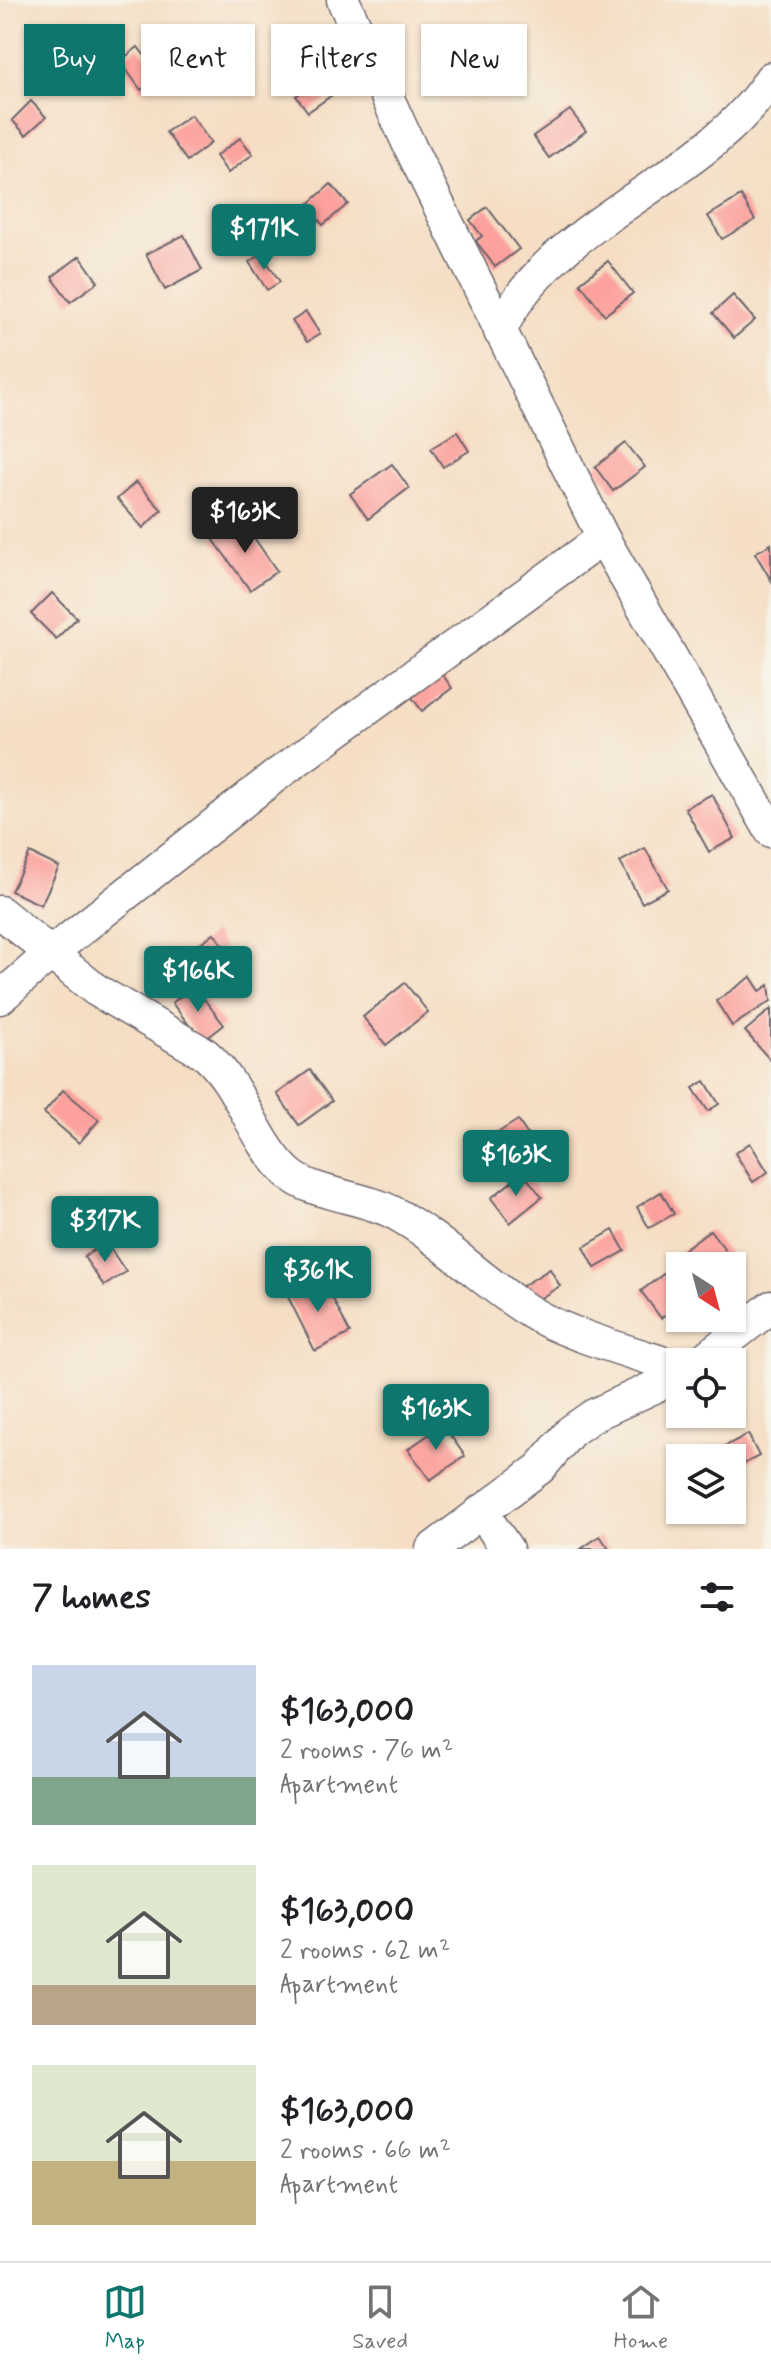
<!DOCTYPE html>
<html lang="en">
<head>
<meta charset="utf-8">
<style>
	body { margin:0; font-family:Mynerve,sans-serif; background:#f2f2f2; color:#202124; height:100vh; display:flex; flex-direction:column; font-size:30px; white-space:nowrap }
	* { box-sizing:border-box; margin:0 }
	p { font-size:26px; color:#757577 }
	.icon { flex:none; width:44px; height:44px; fill:none; stroke:currentColor; stroke-width:2; stroke-linecap:round; stroke-linejoin:round }
	.map { position:relative; height:1549px; overflow:hidden }
	.panel { display:flex; flex-direction:column; background:#fff; flex:1 }
	.panel>* { flex:none }
	.top-card { position:absolute; left:24px; top:24px; width:724px; height:72px; display:flex; gap:16px }
	.needle { width:52px; rotate:144deg }
	.fabs { position:absolute; left:666px; top:1252px; display:grid; gap:16px }
	.fabs a { display:grid; place-items:center; width:80px; height:80px; border-radius:0px; background:#fff; box-shadow:0 2px 6px #0004; font-size:40px }
	.price { position:absolute; translate:-50% -68px; padding:0 18px; border-radius:8px; background:#0f766e; color:#fff; font-size:26px; line-height:52px; filter:drop-shadow(0 2px 4px #0008) }
	.price::after { content:''; position:absolute; left:50%; top:48px; width:24px; height:18px; margin-left:-12px; background:inherit; clip-path:polygon(0 0,100% 0,50% 100%) }
	.price.selected { background:#222; color:#fff }
	ul { padding:0; list-style:none }
	li { display:flex; align-items:center; gap:24px; height:200px; padding:0 32px }
	li span { display:grid; place-items:center; flex:none; width:224px; height:160px; border-radius:0px; color:#555 }
	li>.icon { margin-inline-start:auto }
	span .icon { width:96px; height:96px; fill:#fffc; stroke-width:1 }
	li b { font-size:34px }
	h2 { display:flex; justify-content:space-between; align-items:center; height:96px; padding:0 32px; font-size:34px }
	.tag { padding:0 28px; border-radius:0px; background:#fff; box-shadow:0 2px 6px #0004; font-size:28px; line-height:72px }
	.tag.selected { background:#0f766e; color:#fff }
	.dock { display:flex; justify-content:space-around; align-items:center; height:112px; border-top:2px solid #e0e0e0; background:#fff; font-size:22px; color:#757577 }
	.dock a { display:grid; justify-items:center; gap:4px }
	.dock .selected { color:#0f766e }
	.map>svg:first-child { display:block }
</style>
</head>
<body>
<div class="map">
<svg width="771" height="1549" viewBox="0 0 771 1549">
	<rect width="100%" height="100%" fill="#f7f3e8"/>
	<filter id="ink" filterUnits="userSpaceOnUse"><feTurbulence type="fractalNoise" baseFrequency=".0125" numOctaves="2"/><feDisplacementMap in="SourceGraphic" scale="16" xChannelSelector="R" yChannelSelector="G"/><feConvolveMatrix kernelMatrix="1 2 1 2 8 2 1 2 1" color-interpolation-filters="sRGB"/></filter>
	<filter id="wash" filterUnits="userSpaceOnUse"><feTurbulence type="fractalNoise" baseFrequency=".006" numOctaves="4" result="noise"/><feDisplacementMap in="SourceGraphic" scale="32" xChannelSelector="R" yChannelSelector="G"/><feGaussianBlur stdDeviation="1.8" result="paint"/><feColorMatrix in="noise" values="0 0 0 0 0 0 0 0 0 0 0 0 0 0 0 0 0 1.4 0 .05"/><feComposite in="paint" operator="in"/></filter>
	<g filter="url(#wash)">
		<rect width="100%" height="100%" fill="#f5dec4"/>
		<g id="blocks">
			<g fill="#fca19d">
				<path d="M138,47L160,75L141,90L120,61Z"/>
				<path d="M323,76L335,93L308,112L296,96Z"/>
				<path d="M31,101L46,117L26,135L12,120Z"/>
				<path d="M570,110L586,131L549,158L533,136Z"/>
				<path d="M191,115L211,143L187,161L166,132Z"/>
				<path d="M240,138L253,154L228,173L216,156Z"/>
				<path d="M331,184L348,204L323,225L306,206Z"/>
				<path d="M741,196L755,220L722,239L708,216Z"/>
				<path d="M487,207L519,249L495,267L476,241L482,236L470,220Z"/>
				<path d="M184,235L202,270L165,290L146,254Z"/>
				<path d="M262,254L280,282L267,290L249,262Z"/>
				<path d="M80,256L98,282L70,302L52,277Z"/>
				<path d="M608,261L633,293L605,315L580,283Z"/>
				<path d="M733,295L755,320L734,338L713,313Z"/>
				<path d="M306,312L320,334L307,342L292,321Z"/>
				<path d="M457,432L469,451L443,467L431,448Z"/>
				<path d="M626,443L645,467L613,491L595,467Z"/>
				<path d="M392,464L409,488L368,519L350,494Z"/>
				<path d="M136,482L162,510L143,528L117,499Z"/>
				<path d="M241,519L277,571L250,590L213,539Z"/>
				<path d="M771,544V580L755,553Z"/>
				<path d="M52,593L77,618L56,639L31,614Z"/>
				<path d="M437,667L452,688L422,711L406,689Z"/>
				<path d="M712,794L735,838L709,852L685,808Z"/>
				<path d="M645,848L668,889L642,903L620,862Z"/>
				<path d="M30,853L59,867L41,905L11,891Z"/>
				<path d="M214,933L227,951L194,976L181,958Z"/>
				<path d="M751,977L760,991L769,985L771,1001L732,1026L716,1001Z"/>
				<path d="M405,983L428,1012L386,1045L363,1017Z"/>
				<path d="M194,986L224,1025L202,1042L172,1003Z"/>
				<path d="M771,1009V1061L745,1031Z"/>
				<path d="M310,1070L332,1101L299,1125L277,1094Z"/>
				<path d="M705,1081L719,1104L708,1111L693,1088Z"/>
				<path d="M63,1090L99,1120L79,1143L44,1113Z"/>
				<path d="M518,1120L538,1151L502,1173L483,1142Z"/>
				<path d="M750,1143L768,1172L753,1182L735,1153Z"/>
				<path d="M523,1173L542,1197L510,1223L491,1198Z"/>
				<path d="M661,1192L674,1214L649,1228L637,1207Z"/>
				<path d="M613,1230L625,1251L595,1268L584,1247Z"/>
				<path d="M710,1230L734,1261L727,1266H689L679,1253Z"/>
				<path d="M106,1242L126,1272L104,1286L84,1257Z"/>
				<path d="M674,1266L680,1274V1290L666,1301L672,1310L661,1318L641,1291Z"/>
				<path d="M550,1269L560,1286L531,1304L521,1287Z"/>
				<path d="M322,1277L350,1333L315,1351L287,1295Z"/>
				<path d="M443,1425L465,1456L430,1480L408,1449Z"/>
				<path d="M748,1434L759,1456L732,1470V1458H712L710,1454Z"/>
				<path d="M600,1536L609,1549H581Z"/>
			</g>
		</g>
	</g>
	<g filter="url(#ink)">
		<use href="#blocks" fill-opacity="0" stroke="#6c646b" stroke-width="2"/>
		<g fill="none" stroke-linecap="round" stroke-linejoin="round">
			<g stroke="#6c646b" stroke-width="35">
				<g id="street">
					<path d="M343,0L410,147L603,538L771,831"/>
					<path d="M500,332C547,221 707,181 771,78"/>
					<path d="M0,912L96,990L205,1054C242,1086 252,1139 288,1173C312,1195 363,1196 394,1213C444,1240 484,1284 532,1313C568,1335 638,1354 680,1368"/>
					<path d="M0,998L51,953L274,777L603,538"/>
					<path d="M700,1362L771,1307"/>
					<path d="M481,1511L507,1549"/>
					<path d="M432,1549L540,1468L571,1431L594,1415L680,1375"/>
				</g>
			</g>
			<use href="#street" stroke="#fff" stroke-width="32"/>
		</g>
	</g>
</svg>
<div class="fabs">
<a><svg class="needle" viewBox="-14 -14 28 28"><path d="M0-13l5 13h-10z" fill="#e53935"/><path d="M0 13l5-13h-10z" fill="#757577"/></svg></a>
<a><svg class="icon" aria-label="locate" viewBox="0 0 24 24"><circle cx="12" cy="12" r="6"/><path d="M12 2v4M12 18v4M2 12h4M18 12h4"/></svg></a>
<a><svg class="icon" aria-label="layers" viewBox="0 0 24 24"><path d="M12 4l9 5-9 5-9-5zM3 14l9 5 9-5"/></svg></a>
</div>
<b class="price" style="left:264px;top:272px">$171K</b>
<b class="price selected" style="left:245px;top:555px">$163K</b>
<b class="price" style="left:198px;top:1014px">$166K</b>
<b class="price" style="left:516px;top:1198px">$163K</b>
<b class="price" style="left:105px;top:1264px">$317K</b>
<b class="price" style="left:318px;top:1314px">$361K</b>
<b class="price" style="left:436px;top:1452px">$163K</b>
<div class="top-card">
<a class="tag selected">Buy</a>
<a class="tag">Rent</a>
<a class="tag">Filters</a>
<a class="tag">New</a>
</div>
</div>
<section class="panel">
<h2>7 homes<svg class="icon" aria-label="filters" viewBox="0 0 24 24"><path d="M4 7h16M4 17h16"/><circle cx="9" cy="7" r="2"/><circle cx="15" cy="17" r="2"/></svg></h2>
<ul>
<li><span style="background:linear-gradient(#c9d6e8 70%,#7fa58c 0)"><svg class="icon" aria-label="home" viewBox="0 0 24 24"><path d="M3 11l9-7 9 7M6 9v11h12V9"/></svg></span><div><b>$163,000</b><p>2 rooms · 76 m²</p><p>Apartment</p></div></li>
<li><span style="background:linear-gradient(#dfe7d0 75%,#b9a48a 0)"><svg class="icon" aria-label="home" viewBox="0 0 24 24"><path d="M3 11l9-7 9 7M6 9v11h12V9"/></svg></span><div><b>$163,000</b><p>2 rooms · 62 m²</p><p>Apartment</p></div></li>
<li><span style="background:linear-gradient(#dfe7d0 60%,#c2b280 0)"><svg class="icon" aria-label="home" viewBox="0 0 24 24"><path d="M3 11l9-7 9 7M6 9v11h12V9"/></svg></span><div><b>$163,000</b><p>2 rooms · 66 m²</p><p>Apartment</p></div></li>
</ul>
</section>
<nav class="dock">
<a class="selected"><svg class="icon" aria-label="map" viewBox="0 0 24 24"><path d="M3 6l6-2 6 2 6-2v14l-6 2-6-2-6 2zM9 4v14M15 6v14"/></svg>Map</a>
<a><svg class="icon" aria-label="saved" viewBox="0 0 24 24"><path d="M7 4h10v16l-5-4-5 4z"/></svg>Saved</a>
<a><svg class="icon" aria-label="home" viewBox="0 0 24 24"><path d="M3 11l9-7 9 7M6 9v11h12V9"/></svg>Home</a>
</nav>
</body>
</html>
